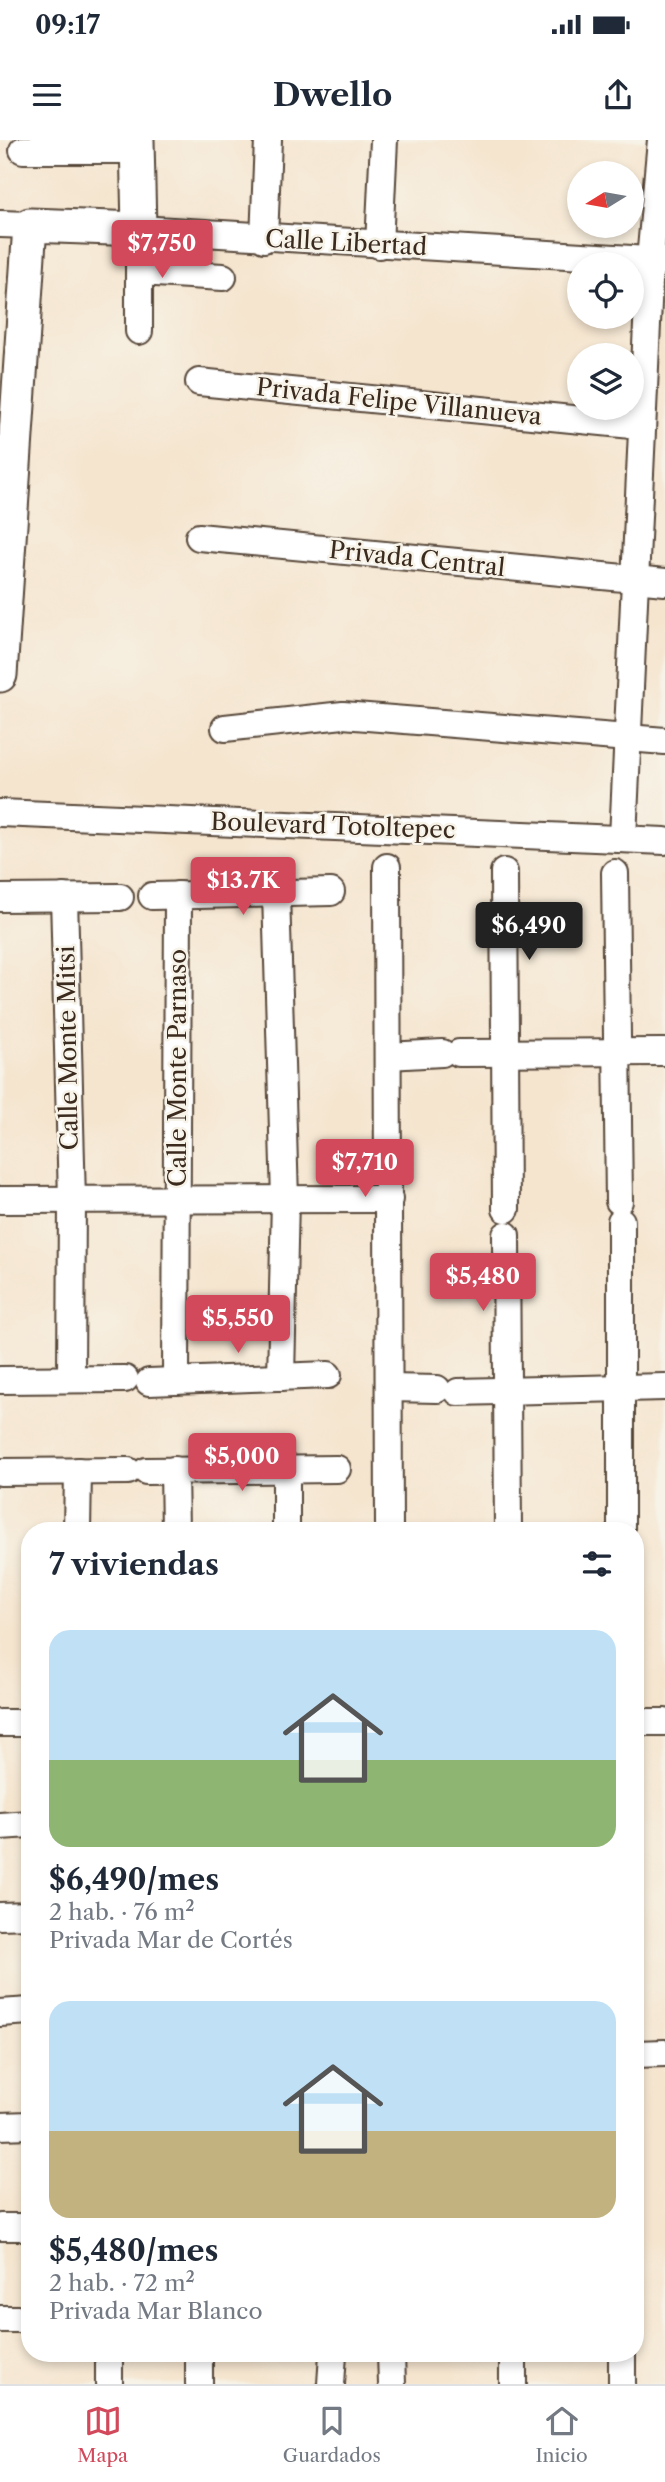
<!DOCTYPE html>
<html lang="es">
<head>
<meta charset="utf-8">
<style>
	body { margin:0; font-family:"Libre Caslon Text",serif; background:#f2f2f3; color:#1f2937; height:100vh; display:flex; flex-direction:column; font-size:26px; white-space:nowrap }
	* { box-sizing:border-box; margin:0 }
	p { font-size:23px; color:#747a83 }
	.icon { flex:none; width:38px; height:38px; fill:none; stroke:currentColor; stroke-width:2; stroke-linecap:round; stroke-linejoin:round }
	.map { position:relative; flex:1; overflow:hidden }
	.panel { position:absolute; left:21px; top:1382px; width:623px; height:840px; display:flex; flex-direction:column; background:#fff; border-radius:28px; box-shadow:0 4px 10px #0003 }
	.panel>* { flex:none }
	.needle { width:46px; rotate:259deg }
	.fabs { position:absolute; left:567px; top:21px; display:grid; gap:14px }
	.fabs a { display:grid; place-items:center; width:77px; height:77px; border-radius:50%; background:#fff; box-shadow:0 4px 10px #0003; font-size:35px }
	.price { position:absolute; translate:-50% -60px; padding:0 16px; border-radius:7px; background:#d1495b; color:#fff; font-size:23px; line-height:46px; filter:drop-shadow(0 2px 4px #0008) }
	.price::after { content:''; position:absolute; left:50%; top:42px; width:21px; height:16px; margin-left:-10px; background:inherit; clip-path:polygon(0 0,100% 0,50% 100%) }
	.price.active { background:#222; color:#fff }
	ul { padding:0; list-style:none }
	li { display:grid; align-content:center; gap:14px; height:371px; padding:0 28px }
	li span { display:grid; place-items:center; height:217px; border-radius:21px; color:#555 }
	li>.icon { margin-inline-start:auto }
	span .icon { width:126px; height:126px; fill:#fffc; stroke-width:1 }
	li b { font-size:30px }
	h2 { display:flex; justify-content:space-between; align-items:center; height:84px; padding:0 28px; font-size:30px }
	.status { display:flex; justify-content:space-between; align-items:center; height:49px; padding:0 35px; background:#fff; direction:ltr }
	.status svg { height:19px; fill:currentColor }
	header { display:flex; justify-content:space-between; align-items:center; height:91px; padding:0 28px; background:#fff; font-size:32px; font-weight:700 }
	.tabs { display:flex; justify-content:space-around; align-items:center; height:98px; border-top:2px solid #e0e1e3; background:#fff; font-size:19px; color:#747a83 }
	.tabs a { display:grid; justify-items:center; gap:4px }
	.tabs .active { color:#d1495b }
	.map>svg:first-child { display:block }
</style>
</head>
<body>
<div class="status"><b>09:17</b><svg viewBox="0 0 49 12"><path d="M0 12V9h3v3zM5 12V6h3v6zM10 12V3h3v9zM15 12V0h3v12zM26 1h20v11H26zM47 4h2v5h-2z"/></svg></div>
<header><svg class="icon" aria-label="menu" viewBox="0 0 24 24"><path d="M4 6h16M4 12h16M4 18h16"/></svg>Dwello<svg class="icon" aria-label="share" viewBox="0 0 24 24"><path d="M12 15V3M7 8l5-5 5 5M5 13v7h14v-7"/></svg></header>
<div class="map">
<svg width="665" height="2244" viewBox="0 0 665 2244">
	<rect width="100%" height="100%" fill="#f7f3e8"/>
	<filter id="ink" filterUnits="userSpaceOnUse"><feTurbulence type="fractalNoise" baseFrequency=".0143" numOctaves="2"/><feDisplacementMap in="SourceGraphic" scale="14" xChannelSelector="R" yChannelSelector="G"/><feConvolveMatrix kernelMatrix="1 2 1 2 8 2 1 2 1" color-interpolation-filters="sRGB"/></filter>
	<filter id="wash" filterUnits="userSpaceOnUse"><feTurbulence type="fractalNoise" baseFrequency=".00686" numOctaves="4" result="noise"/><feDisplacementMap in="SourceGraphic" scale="28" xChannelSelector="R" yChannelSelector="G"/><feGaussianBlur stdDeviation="1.57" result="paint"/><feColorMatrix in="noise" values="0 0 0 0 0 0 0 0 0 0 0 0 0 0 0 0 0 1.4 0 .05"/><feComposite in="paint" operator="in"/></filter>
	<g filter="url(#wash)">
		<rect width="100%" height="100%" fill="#f5e5cf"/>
	</g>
	<g filter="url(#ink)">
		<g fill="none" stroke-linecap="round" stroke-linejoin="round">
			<g stroke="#574639" stroke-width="30">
				<g id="minor">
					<path d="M23,10H137"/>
					<path d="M0,84L30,85"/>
					<path d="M264,99L268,0"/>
					<path d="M379,105L384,0"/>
					<path d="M139,132L223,137"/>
					<path d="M139,191V89L665,121"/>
					<path d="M199,242L642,286"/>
					<path d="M199,397L665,442"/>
					<path d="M225,588L343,575L665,601"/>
					<path d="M0,673L665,701"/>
					<path d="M623,698L650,120L661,0"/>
					<path d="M387,727L389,1391"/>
					<path d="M504,732L506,1069"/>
					<path d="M615,733L619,1061"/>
					<path d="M276,753L285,1059L281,1237"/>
					<path d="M152,756L331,752"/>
					<path d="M64,757L72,1060L71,1239"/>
					<path d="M0,758L120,757"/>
					<path d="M459,913L665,912"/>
					<path d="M388,916L442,913"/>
					<path d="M0,1060L389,1059"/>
					<path d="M506,1095L508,1391"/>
					<path d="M0,1240L125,1239"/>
					<path d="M176,1241L178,755"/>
					<path d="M149,1242L328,1235"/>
					<path d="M389,1248L437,1249"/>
					<path d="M458,1252L665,1247"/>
					<path d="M174,1330L175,1391"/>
					<path d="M146,1331L337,1329"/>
					<path d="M0,1332L128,1331"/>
					<path d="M77,1391L78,1331"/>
					<path d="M286,1391V1329"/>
					<path d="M621,1391V1081"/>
					<path d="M635,1582H665"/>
					<path d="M0,1583H30"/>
					<path d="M0,1686L30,1684"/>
					<path d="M0,1776L30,1775"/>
					<path d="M0,1873L30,1871"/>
					<path d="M635,1914L665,1913"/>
					<path d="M0,1986L30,1985"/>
					<path d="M0,2087H30"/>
					<path d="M0,2179H30"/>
					<path d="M109,2214V2244"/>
					<path d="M199,2214V2244"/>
					<path d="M391,2214L392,2244"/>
					<path d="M513,2214V2244"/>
					<path d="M622,2214V2244"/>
					<path d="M331,2244L333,2214"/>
				</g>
			</g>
			<g stroke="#574639" stroke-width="37">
				<path id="major" d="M0,535L30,85L139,89L137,0"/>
			</g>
			<use href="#minor" stroke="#fff" stroke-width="26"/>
			<use href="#major" stroke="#fff" stroke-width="33"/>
		</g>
	</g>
	<g text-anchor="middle" stroke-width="5" stroke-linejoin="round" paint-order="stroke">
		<g font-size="24" fill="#3b2a1e" stroke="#f7f3e8">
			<text transform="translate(346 103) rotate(3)" y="8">Calle Libertad</text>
			<text transform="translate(399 262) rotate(6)" y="8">Privada Felipe Villanueva</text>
			<text transform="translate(417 419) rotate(6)" y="8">Privada Central</text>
			<text transform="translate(333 686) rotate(2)" y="8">Boulevard Totoltepec</text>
			<text transform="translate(68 908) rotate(-91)" y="8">Calle Monte Mitsi</text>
			<text transform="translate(178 928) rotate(-90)" y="8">Calle Monte Parnaso</text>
		</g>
	</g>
</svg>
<div class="fabs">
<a><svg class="needle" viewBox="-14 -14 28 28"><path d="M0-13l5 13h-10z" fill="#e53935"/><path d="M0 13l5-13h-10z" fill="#747a83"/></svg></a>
<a><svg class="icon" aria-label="locate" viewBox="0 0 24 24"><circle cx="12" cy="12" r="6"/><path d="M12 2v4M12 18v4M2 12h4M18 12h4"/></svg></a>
<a><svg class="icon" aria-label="layers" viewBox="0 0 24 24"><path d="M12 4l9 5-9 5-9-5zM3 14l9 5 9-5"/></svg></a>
</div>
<b class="price" style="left:162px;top:140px">$7,750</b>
<b class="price" style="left:243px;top:777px">$13.7K</b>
<b class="price active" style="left:529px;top:822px">$6,490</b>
<b class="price" style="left:365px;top:1059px">$7,710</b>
<b class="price" style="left:483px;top:1173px">$5,480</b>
<b class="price" style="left:238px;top:1215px">$5,550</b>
<b class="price" style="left:242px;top:1353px">$5,000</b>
<section class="panel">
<h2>7 viviendas<svg class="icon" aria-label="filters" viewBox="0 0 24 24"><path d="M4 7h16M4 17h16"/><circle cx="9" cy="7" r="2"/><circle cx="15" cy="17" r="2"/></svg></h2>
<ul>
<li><span style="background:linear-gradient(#bfe0f5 60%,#8fb573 0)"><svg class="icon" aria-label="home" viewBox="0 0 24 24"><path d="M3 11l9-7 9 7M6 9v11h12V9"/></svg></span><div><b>$6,490/mes</b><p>2 hab. · 76 m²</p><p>Privada Mar de Cortés</p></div></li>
<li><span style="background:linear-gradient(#bfe0f5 60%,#c2b280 0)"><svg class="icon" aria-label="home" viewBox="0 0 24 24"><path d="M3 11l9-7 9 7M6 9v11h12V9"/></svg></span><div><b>$5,480/mes</b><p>2 hab. · 72 m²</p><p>Privada Mar Blanco</p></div></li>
</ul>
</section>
</div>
<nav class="tabs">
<a class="active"><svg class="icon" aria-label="map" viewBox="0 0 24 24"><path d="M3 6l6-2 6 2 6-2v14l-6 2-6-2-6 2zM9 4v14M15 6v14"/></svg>Mapa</a>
<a><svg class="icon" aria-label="saved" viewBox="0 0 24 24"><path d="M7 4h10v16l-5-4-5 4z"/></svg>Guardados</a>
<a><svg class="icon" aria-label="home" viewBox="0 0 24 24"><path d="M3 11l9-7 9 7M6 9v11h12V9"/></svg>Inicio</a>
</nav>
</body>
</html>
